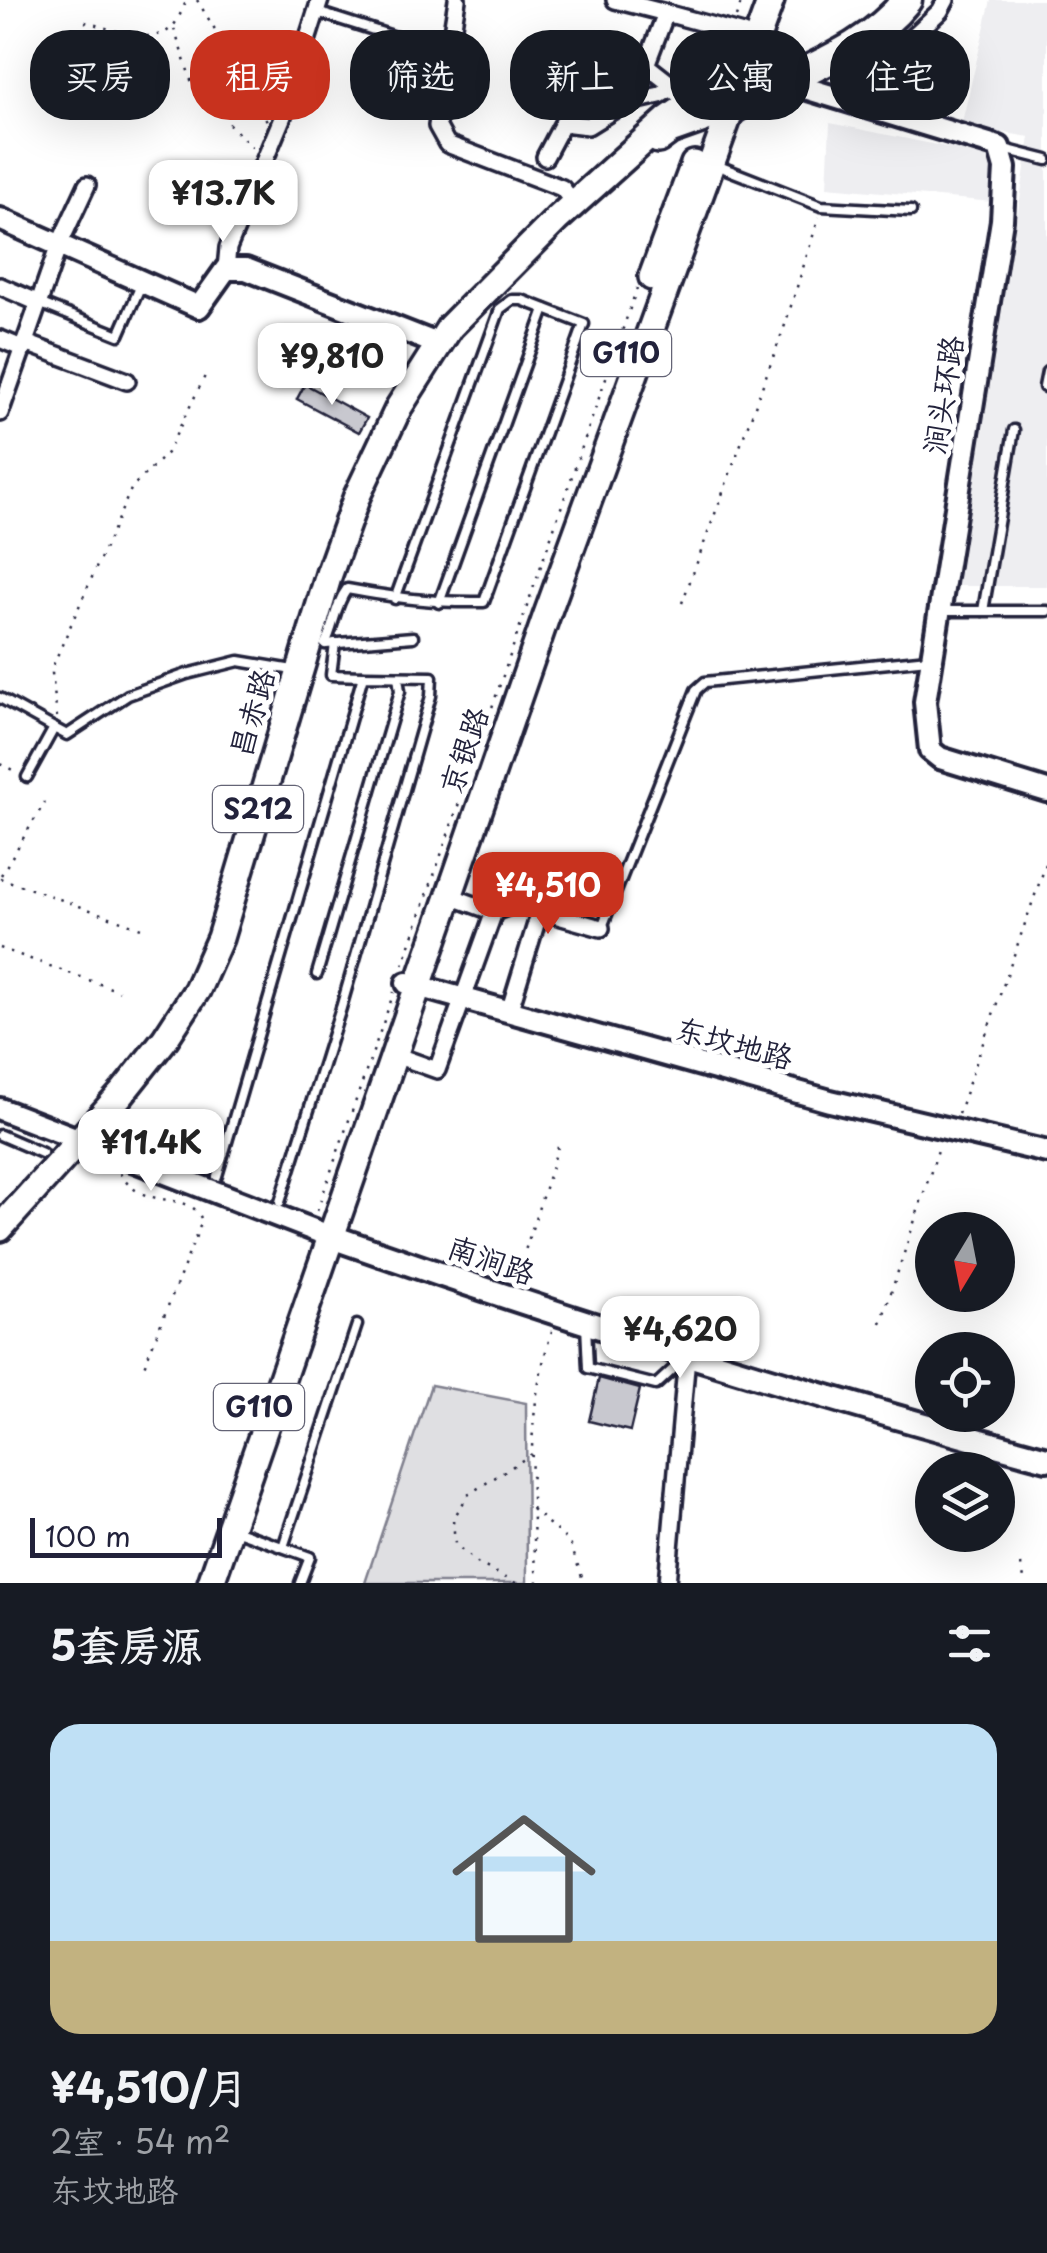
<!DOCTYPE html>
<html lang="zh">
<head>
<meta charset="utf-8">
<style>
	body { margin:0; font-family:"Playpen Sans","LXGW WenKai TC",sans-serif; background:#242831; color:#f1f3f6; height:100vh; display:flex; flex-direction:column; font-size:38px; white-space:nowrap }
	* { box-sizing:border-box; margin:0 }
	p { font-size:32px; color:#9ea1a6 }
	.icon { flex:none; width:55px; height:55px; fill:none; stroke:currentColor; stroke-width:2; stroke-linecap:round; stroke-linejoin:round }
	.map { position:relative; height:1583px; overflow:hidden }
	.details { display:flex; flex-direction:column; background:#171b24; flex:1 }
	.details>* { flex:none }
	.hud { position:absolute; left:30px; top:30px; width:988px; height:90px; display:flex; gap:20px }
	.needle { width:65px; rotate:190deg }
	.tools { position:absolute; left:915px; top:1212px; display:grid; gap:20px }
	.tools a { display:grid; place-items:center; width:100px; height:100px; border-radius:50%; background:#171b24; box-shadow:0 10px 40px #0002; font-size:50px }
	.scale { position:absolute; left:30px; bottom:25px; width:192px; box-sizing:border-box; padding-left:10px; border:5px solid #22223b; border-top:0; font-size:28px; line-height:35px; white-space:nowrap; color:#22223b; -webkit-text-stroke:8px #fff; paint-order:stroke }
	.price { position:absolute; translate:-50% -85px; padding:0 22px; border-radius:20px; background:#fff; color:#222; font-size:32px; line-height:65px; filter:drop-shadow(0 2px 5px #0008) }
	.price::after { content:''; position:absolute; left:50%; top:60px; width:30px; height:22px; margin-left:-15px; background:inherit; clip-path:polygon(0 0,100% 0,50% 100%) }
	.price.active { background:#c8321e; color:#fff }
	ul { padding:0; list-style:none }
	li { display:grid; align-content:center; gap:20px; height:530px; padding:0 50px }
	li+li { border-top:2px solid #363941 }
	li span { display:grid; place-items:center; height:310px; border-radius:30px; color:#555 }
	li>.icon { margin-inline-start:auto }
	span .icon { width:180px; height:180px; fill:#fffc; stroke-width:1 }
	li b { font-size:42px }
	h2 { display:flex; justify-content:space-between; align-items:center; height:120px; padding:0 50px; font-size:42px }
	.chip { padding:0 35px; border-radius:40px; background:#171b24; box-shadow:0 10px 40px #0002; font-size:35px; line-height:90px }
	.chip.active { background:#c8321e; color:#fff }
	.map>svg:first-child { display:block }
</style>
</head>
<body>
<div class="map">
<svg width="1047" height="1583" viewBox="0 0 1047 1583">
	<rect width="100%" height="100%" fill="#fff"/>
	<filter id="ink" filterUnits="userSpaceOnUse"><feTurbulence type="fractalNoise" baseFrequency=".01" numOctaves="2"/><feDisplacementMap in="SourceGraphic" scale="20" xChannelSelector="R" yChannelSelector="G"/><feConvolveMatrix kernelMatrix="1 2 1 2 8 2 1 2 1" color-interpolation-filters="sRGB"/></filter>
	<g filter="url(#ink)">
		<g fill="#eeeef1">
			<path d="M991,0H1047V586H958L1030,137L961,126Z"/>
			<path d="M830,123L990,156L993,202L827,187Z"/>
		</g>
		<path fill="#dfdfe2" stroke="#80808e" stroke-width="2.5" d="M431,1385L526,1403L527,1583H365Z"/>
		<g fill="#c8c8cf" stroke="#22223b" stroke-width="2.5">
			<path d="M305,384L367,418L359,432L297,399Z"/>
			<path d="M599,1378L640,1389L630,1431L589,1421Z"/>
		</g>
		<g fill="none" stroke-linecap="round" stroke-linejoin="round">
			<g stroke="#22223b" stroke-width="15">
				<g id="service">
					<path d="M317,12L449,54"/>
					<path d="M1004,149L1047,160"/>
					<path d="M716,165L821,206L911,211"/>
					<path d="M39,303L119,335L141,285"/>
					<path d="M1047,372L1044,387H1047"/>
					<path d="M439,603L545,309"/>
					<path d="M940,611H1047"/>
					<path d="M983,611L1014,430"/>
					<path d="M335,643L331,675L363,676"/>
					<path d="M325,644C334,626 335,605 347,589C397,598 433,603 484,602L584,324L522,300H512L500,309L395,599"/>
					<path d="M326,644L413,637"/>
					<path d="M0,698L54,728"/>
					<path d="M27,777L54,728L67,735L128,695L187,674L239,661L293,670"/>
					<path d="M602,927L696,690L705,682L928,659"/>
					<path d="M317,974L400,691L398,677"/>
					<path d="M0,1135L42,1153"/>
					<path d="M217,1176L363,676L432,677L431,696L341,1008L280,1202"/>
					<path d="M586,1325L588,1368L656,1385L683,1360"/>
					<path d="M232,1529L310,1557L300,1583"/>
					<path d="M283,1547L357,1325"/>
				</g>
			</g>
			<g stroke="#22223b" stroke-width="22">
				<g id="minor">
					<path d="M457,0L437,126L447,144L562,188L574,203"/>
					<path d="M615,0L666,13"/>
					<path d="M845,100L940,11L946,0"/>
					<path d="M687,106L669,83L646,65L666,13L743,34"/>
					<path d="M545,157L563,123L588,126L625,103L660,95L673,87"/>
					<path d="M226,269L228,248L283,116L320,0"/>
					<path d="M0,286L39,303"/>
					<path d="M0,339L24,349"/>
					<path d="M26,343L127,381"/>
					<path d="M0,413L59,245L87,185"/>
					<path d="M494,912L515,904L601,928"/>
					<path d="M509,1012L540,911"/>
					<path d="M395,1055L437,1070L494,912L450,896"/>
					<path d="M667,1583L687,1356"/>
				</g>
			</g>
			<g stroke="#22223b" stroke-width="28">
				<g id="tertiary">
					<path d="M785,82L999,147L1005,168L1002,220L925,702L930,750L940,758L1047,791"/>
					<path d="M0,219L199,307L226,269H246L440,345"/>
					<path d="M407,983L830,1101L1047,1152"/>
					<path d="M0,1109L332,1237"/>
				</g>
			</g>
			<g stroke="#22223b" stroke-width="30">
				<path id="secondary" d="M332,1237C568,1320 806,1394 1047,1459"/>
			</g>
			<g stroke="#22223b" stroke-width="32">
				<g id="primary">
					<path d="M658,140L670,131L732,109"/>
					<path d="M0,1228L122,1093L165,1039L197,990L220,938L329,574L357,496L399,407L450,327L557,219L668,119L687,106L742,83"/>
				</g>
			</g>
			<g stroke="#22223b" stroke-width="32">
				<g id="trunk">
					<path d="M652,277L694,164"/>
					<path d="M211,1583L546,617L771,0"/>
				</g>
			</g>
			<g stroke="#22223b" stroke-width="35">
				<path id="motorway" d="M732,109C791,73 862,56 907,0"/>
			</g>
			<g stroke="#22223b" stroke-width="2.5" stroke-dasharray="2.5 8" stroke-linecap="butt">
				<path d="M197,0L246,80L267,121"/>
				<path d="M736,17L742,0"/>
				<path d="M85,22C108,27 151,47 171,28C178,22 182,9 187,0"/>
				<path d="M174,29L194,89"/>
				<path d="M242,74L227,122L252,147"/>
				<path d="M715,74L726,44"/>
				<path d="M682,603L785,325L819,217"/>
				<path d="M57,717L52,673L54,663L132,487L167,453L208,370"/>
				<path d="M0,764L17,772"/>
				<path d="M1,875L45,802"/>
				<path d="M0,878L144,929"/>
				<path d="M0,948L119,991"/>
				<path d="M403,965L637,288"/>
				<path d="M958,1114L1047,861"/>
				<path d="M120,1173C143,1214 191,1187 202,1221L142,1371"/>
				<path d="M317,1211L394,992"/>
				<path d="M516,1279L558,1147"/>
				<path d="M881,1323L940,1144"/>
				<path d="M532,1509L570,1543L584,1583"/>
				<path d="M1021,1565L1025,1583"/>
				<path d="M516,1583L477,1563L455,1544L453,1519L469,1494L532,1454"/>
				<path d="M537,1583C531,1496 524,1416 552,1331"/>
			</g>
			<use href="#service" stroke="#fff" stroke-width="8"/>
			<use href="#minor" stroke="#fff" stroke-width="15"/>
			<use href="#tertiary" stroke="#fff" stroke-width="20"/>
			<use href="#secondary" stroke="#fff" stroke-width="22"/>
			<use href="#primary" stroke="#fff" stroke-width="25"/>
			<use href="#trunk" stroke="#fff" stroke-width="25"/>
			<use href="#motorway" stroke="#fff" stroke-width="28"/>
		</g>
	</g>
	<g text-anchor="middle" stroke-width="10" stroke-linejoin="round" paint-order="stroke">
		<g fill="#fff" stroke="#646476" stroke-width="2.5">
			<rect x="581" y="330" width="90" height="46" rx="8"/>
			<rect x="213" y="786" width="90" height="46" rx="8"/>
			<rect x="214" y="1384" width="90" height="46" rx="8"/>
		</g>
		<g font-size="28" font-weight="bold" fill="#22223b">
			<text x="626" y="363">G110</text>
			<text x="258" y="819">S212</text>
			<text x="259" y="1417">G110</text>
		</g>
		<g font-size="30" fill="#22223b" stroke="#fff">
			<text transform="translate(944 395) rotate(-81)" y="10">涧头环路</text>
			<text transform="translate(253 713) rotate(-74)" y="10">昌赤路</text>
			<text transform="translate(465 751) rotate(-71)" y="10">京银路</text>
			<text transform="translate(734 1044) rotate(15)" y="10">东坟地路</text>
			<text transform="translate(491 1261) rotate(19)" y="10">南涧路</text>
		</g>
	</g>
</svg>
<div class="tools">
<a><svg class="needle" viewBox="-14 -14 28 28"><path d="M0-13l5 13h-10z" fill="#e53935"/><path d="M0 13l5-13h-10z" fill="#9ea1a6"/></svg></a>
<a><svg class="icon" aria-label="locate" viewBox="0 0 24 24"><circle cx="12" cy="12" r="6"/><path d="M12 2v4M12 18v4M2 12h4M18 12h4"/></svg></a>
<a><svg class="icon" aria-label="layers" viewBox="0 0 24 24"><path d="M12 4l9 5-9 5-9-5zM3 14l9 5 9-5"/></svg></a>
</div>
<div class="scale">100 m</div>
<b class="price" style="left:223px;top:245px">¥13.7K</b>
<b class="price" style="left:332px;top:408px">¥9,810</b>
<b class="price active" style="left:548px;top:937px">¥4,510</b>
<b class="price" style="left:151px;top:1194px">¥11.4K</b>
<b class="price" style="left:680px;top:1381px">¥4,620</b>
<div class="hud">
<a class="chip">买房</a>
<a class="chip active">租房</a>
<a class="chip">筛选</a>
<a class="chip">新上</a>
<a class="chip">公寓</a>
<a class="chip">住宅</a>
</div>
</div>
<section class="details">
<h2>5套房源<svg class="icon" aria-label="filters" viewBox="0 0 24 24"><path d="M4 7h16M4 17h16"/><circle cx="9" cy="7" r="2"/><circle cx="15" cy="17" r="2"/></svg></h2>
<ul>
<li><span style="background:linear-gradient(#bfe0f5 70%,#c2b280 0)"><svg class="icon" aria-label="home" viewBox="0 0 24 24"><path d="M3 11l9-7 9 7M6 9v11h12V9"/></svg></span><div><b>¥4,510/月</b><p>2室 · 54 m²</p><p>东坟地路</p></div></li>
</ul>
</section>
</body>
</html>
